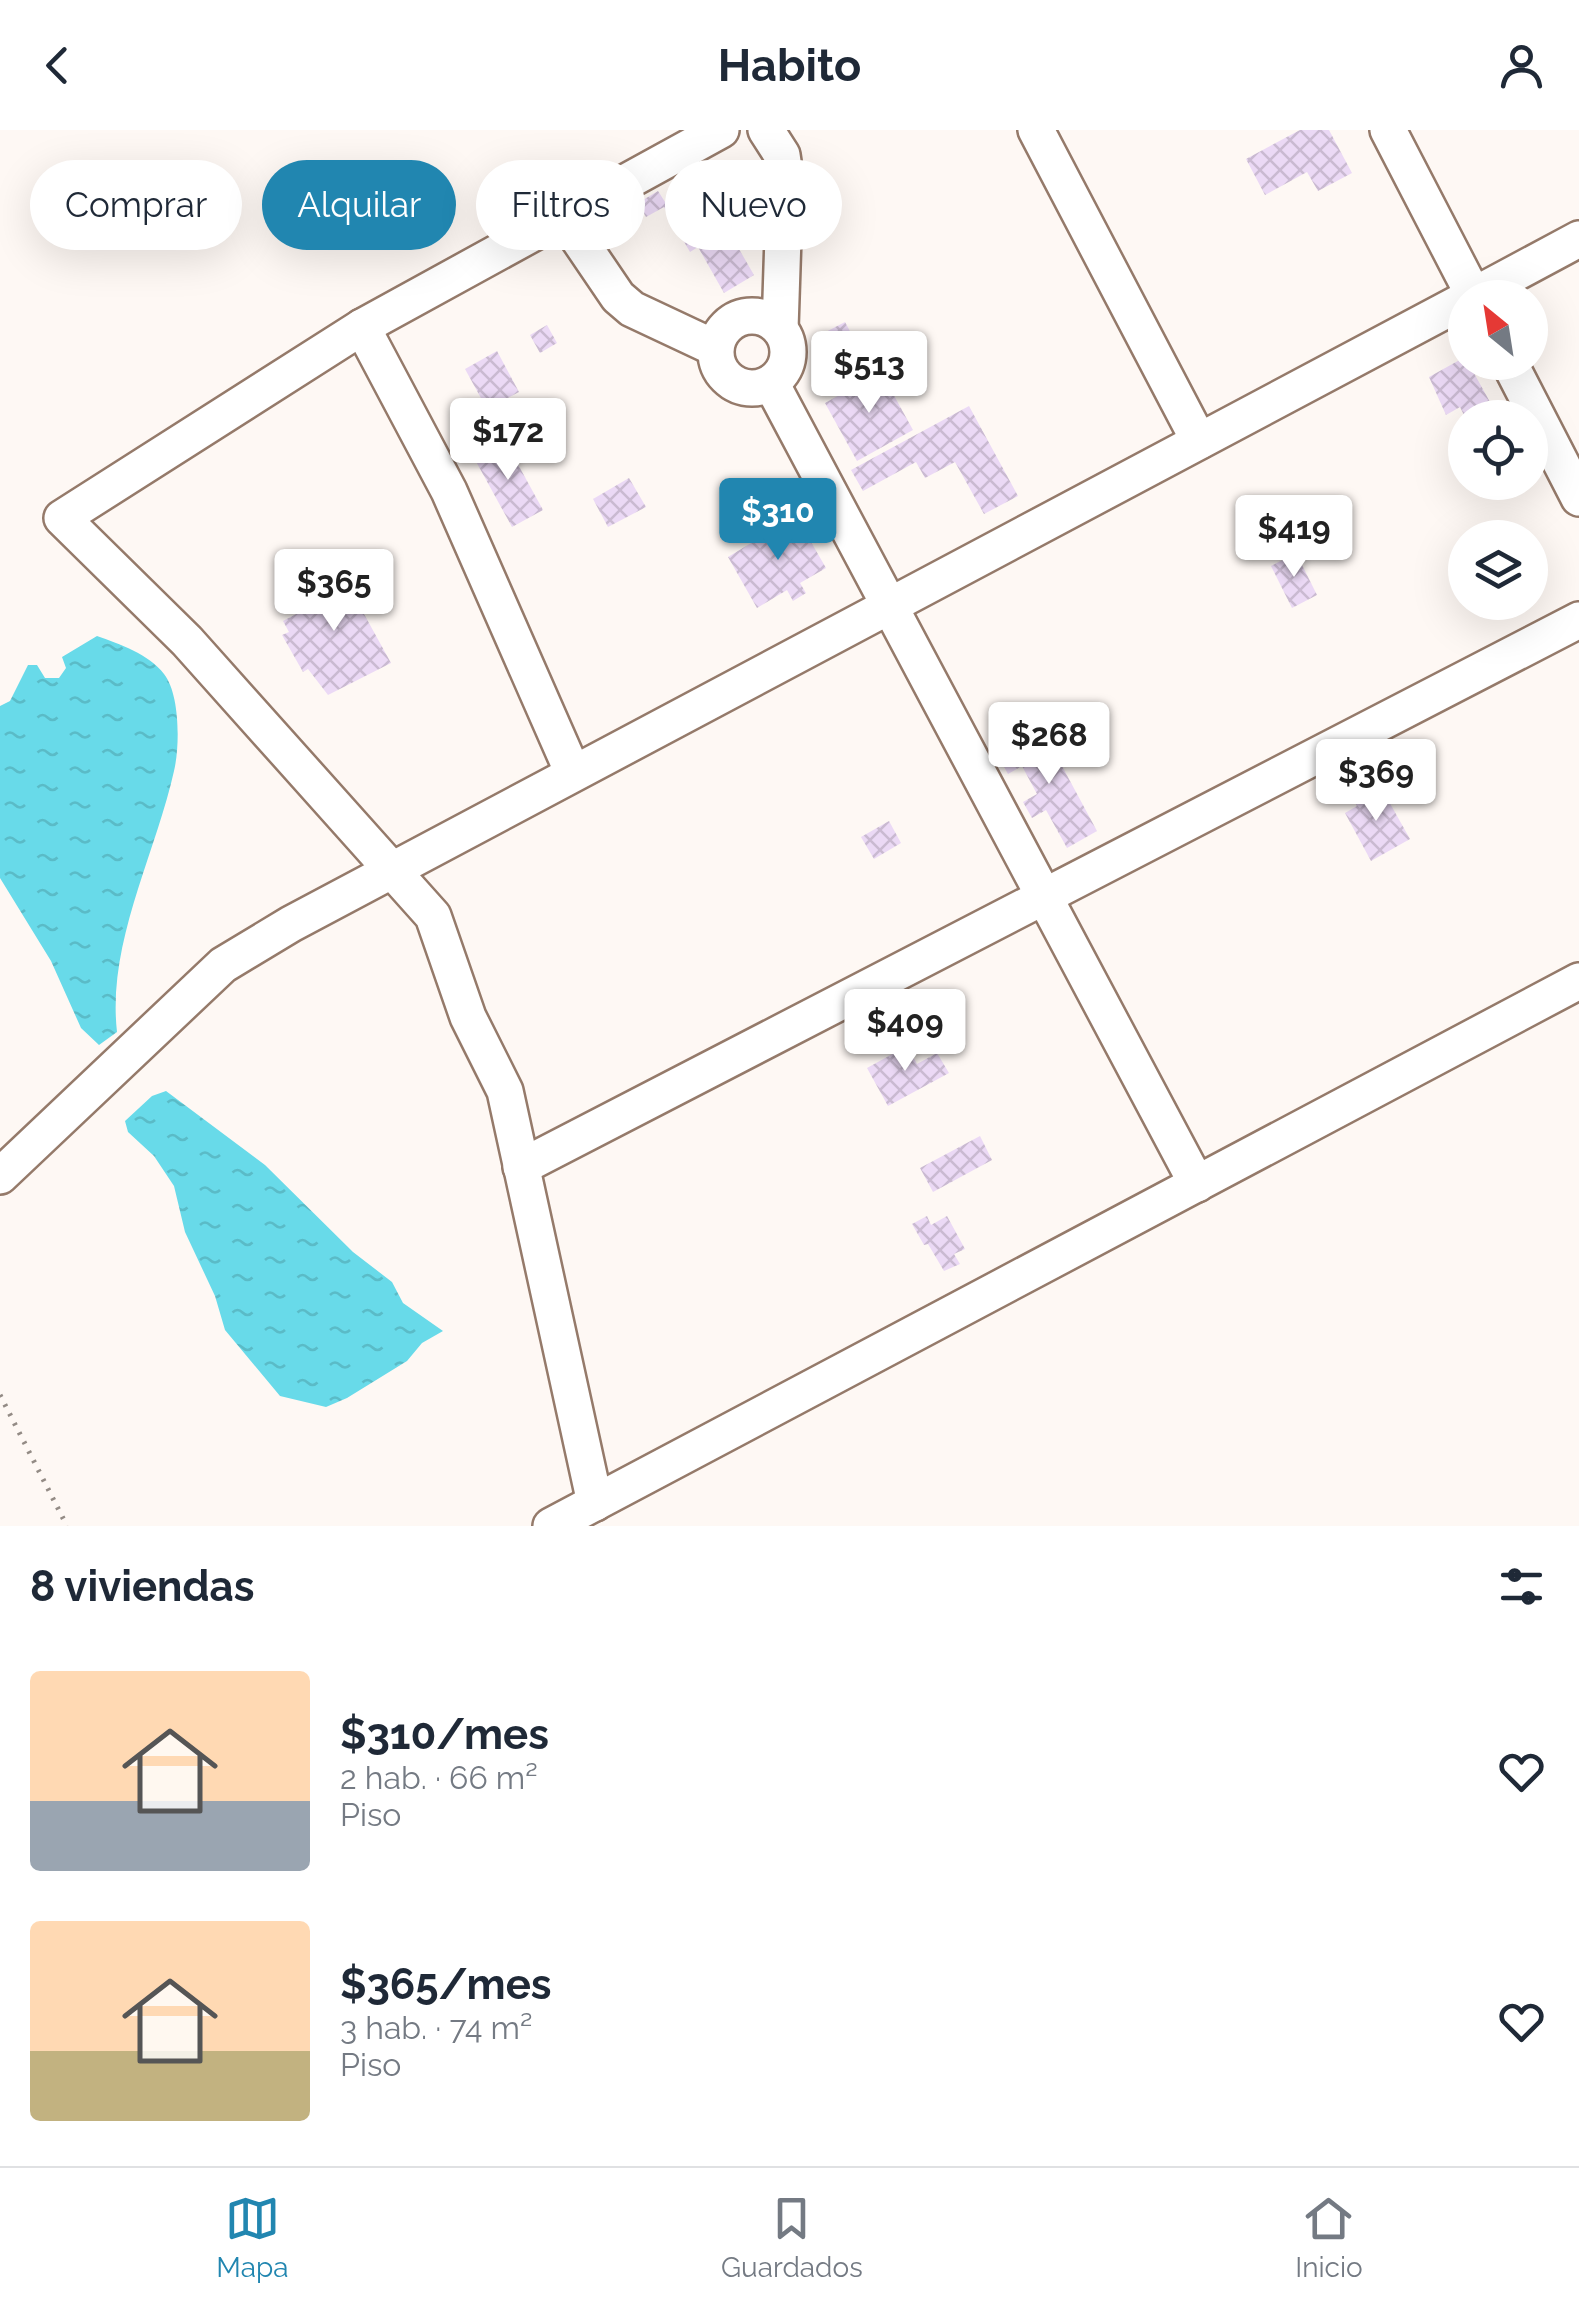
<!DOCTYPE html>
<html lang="es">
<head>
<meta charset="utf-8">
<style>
	body { margin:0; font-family:Raleway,sans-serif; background:#f6f6f7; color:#1f2937; height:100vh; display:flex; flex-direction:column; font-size:38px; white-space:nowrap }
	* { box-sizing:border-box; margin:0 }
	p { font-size:32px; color:#747a83 }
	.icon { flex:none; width:55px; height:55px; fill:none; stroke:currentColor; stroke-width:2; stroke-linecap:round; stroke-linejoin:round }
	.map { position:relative; height:1396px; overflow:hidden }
	.side { display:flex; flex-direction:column; background:#fff; flex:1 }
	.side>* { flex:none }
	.top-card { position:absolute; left:30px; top:30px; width:1000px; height:90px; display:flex; gap:20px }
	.needle { width:65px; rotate:330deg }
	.controls { position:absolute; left:1448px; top:150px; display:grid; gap:20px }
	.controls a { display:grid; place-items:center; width:100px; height:100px; border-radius:50%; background:#fff; box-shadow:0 10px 40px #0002; font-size:50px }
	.price { position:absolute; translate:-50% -85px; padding:0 22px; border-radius:10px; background:#fff; color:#222; font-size:32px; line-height:65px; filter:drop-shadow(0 2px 5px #0008) }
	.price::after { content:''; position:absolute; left:50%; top:60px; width:30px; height:22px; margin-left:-15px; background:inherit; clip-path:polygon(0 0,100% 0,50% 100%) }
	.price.current { background:#2186b0; color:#fff }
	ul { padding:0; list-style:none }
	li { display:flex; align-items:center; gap:30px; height:250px; padding:0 30px }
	li span { display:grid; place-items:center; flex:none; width:280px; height:200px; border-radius:10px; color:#555 }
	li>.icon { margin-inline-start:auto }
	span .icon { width:120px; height:120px; fill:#fffc; stroke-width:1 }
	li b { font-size:42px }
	h2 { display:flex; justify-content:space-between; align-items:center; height:120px; padding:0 30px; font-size:42px }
	.pill { padding:0 35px; border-radius:45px; background:#fff; box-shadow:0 10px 40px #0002; font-size:35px; line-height:90px }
	.pill.current { background:#2186b0; color:#fff }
	header { display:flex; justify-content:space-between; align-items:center; height:130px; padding:0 30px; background:#fff; font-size:45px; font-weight:700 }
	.dock { display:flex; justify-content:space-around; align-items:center; height:140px; border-top:2px solid #e0e1e3; background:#fff; font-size:28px; color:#747a83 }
	.dock a { display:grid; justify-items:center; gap:5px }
	.dock .current { color:#2186b0 }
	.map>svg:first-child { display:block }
</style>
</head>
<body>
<header><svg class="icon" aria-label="back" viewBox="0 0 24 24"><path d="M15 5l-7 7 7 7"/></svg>Habito<svg class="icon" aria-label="person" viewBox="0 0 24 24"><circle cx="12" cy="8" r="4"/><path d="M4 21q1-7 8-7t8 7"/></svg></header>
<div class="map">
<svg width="1579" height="1396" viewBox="0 0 1579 1396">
	<defs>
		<pattern id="water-ripples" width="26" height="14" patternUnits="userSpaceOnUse" patternTransform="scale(2.5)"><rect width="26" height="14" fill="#68dae9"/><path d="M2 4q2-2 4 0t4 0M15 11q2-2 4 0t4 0" fill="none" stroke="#5abbc7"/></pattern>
		<pattern id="building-cross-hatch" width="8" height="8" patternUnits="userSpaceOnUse" patternTransform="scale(2.5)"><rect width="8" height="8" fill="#ebd9f5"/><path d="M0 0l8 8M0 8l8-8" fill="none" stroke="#cabad1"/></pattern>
	</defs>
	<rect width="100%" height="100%" fill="#fef8f4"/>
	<g fill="url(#water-ripples)">
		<path d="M97,506C119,514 149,524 164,544C180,564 180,616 174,641C155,726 107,813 117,902L99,915L81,898L51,831L0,748V576L10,571L28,535H37L45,548H59L66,538L62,527Z"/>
		<path d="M166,961L265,1035L353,1122L392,1152L403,1173L443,1201L422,1213L407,1231L347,1268L326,1277L280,1266L225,1200L215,1166L185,1102L174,1056L154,1026L128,1002L125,991L152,966Z"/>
	</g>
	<g fill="url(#building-cross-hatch)">
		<path d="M1300,0H1329L1352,43L1318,61L1307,42L1265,65L1246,29Z"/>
		<path d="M702,55L754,145L724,163L698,117L690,122L664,77L646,87L638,73L658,61L667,75Z"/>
		<path d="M845,192L865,229L839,243L820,205Z"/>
		<path d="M547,195L557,213L540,223L530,205Z"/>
		<path d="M497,221L519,262L487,279L465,239Z"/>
		<path d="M1465,227L1490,272L1465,287L1460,277L1446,285L1429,247Z"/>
		<path d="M881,242L913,300L857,331L825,273Z"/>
		<path d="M969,276L1018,366L984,384L955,332L925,348L916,332L863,361L851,340Z"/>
		<path d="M504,309L543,380L512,397L473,326Z"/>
		<path d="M629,348L646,377L608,397L593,369Z"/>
		<path d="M796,386L826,438L800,453L806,463L793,471L787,460L757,478L728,427Z"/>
		<path d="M1296,423L1317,465L1292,478L1271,436Z"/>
		<path d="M336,437L345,454L354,450L371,480L364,484L391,533L328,565L308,539L303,542L282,505L289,502L283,491L309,477L298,458Z"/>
		<path d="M1474,472H1512L1483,488Z"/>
		<path d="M1042,599L1097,701L1067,718L1046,680L1032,688L1023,672L1037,664L1022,636L1008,644L997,624Z"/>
		<path d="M1367,659L1372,668L1383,661L1410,709L1371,731L1345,683L1357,676L1352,668Z"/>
		<path d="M889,691L901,713L874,729L861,707Z"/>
		<path d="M907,916L917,934L937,923L949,943L888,976L867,938Z"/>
		<path d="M980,1006L992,1030L933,1062L920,1038Z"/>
		<path d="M927,1086L931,1095L947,1086L965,1119L954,1124L960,1134L944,1141L928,1114L924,1115L912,1094Z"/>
	</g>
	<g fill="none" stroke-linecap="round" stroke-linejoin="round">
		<g stroke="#957a6a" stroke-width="40">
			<g id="minor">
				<path d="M766,0L782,25L785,45L780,199"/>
				<path d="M1036,0L1199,311"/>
				<path d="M1388,0L1475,168"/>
				<path d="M563,86L618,167L632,179L715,218"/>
				<path d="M1469,168L1579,109"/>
				<circle cx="752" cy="222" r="36"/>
				<path d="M362,197L449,361L573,643"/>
				<path d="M1509,232L1579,368"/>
				<path d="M771,253L1197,1054"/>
				<path d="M521,1037L1579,490"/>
				<path d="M0,1046L223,835L291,794L1465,170"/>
				<path d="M595,1373L505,961L468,887L433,786L187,511L62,388L362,197L721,0"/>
				<path d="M551,1396L1579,851"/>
			</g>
		</g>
		<path stroke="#938b85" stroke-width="5" stroke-dasharray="2.5 8" stroke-linecap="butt" d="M0,1265L67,1396"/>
		<use href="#minor" stroke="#fff" stroke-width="35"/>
	</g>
</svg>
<div class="controls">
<a><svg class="needle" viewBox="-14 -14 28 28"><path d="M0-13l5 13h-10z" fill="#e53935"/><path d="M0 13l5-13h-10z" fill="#747a83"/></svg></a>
<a><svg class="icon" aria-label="locate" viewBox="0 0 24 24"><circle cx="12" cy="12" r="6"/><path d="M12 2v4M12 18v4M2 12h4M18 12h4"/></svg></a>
<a><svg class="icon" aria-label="layers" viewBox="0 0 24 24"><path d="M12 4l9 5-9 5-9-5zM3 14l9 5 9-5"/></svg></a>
</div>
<b class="price" style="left:869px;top:286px">$513</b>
<b class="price" style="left:508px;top:353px">$172</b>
<b class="price current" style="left:778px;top:433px">$310</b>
<b class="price" style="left:1294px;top:450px">$419</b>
<b class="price" style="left:334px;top:504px">$365</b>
<b class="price" style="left:1049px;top:657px">$268</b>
<b class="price" style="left:1376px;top:694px">$369</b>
<b class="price" style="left:905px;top:944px">$409</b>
<div class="top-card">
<a class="pill">Comprar</a>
<a class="pill current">Alquilar</a>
<a class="pill">Filtros</a>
<a class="pill">Nuevo</a>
</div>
</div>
<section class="side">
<h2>8 viviendas<svg class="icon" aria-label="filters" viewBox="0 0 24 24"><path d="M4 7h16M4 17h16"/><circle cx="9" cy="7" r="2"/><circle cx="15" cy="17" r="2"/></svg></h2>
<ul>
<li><span style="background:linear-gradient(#ffd9b3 65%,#9aa5b1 0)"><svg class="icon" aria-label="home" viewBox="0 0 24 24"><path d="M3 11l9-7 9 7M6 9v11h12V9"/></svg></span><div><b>$310/mes</b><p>2 hab. · 66 m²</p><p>Piso</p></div><svg class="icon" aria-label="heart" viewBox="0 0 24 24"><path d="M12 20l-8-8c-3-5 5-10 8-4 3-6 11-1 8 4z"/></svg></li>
<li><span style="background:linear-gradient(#ffd9b3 65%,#c2b280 0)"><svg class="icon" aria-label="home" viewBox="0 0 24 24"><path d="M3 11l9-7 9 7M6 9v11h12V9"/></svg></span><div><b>$365/mes</b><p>3 hab. · 74 m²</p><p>Piso</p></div><svg class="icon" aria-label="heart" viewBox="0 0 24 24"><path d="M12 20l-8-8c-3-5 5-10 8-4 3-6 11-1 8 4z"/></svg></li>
</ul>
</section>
<nav class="dock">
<a class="current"><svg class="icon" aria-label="map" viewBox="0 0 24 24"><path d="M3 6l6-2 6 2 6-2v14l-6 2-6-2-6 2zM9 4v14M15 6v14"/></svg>Mapa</a>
<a><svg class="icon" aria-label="saved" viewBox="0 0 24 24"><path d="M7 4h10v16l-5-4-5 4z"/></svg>Guardados</a>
<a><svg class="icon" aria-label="home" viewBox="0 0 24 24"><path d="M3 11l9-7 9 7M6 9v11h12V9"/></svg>Inicio</a>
</nav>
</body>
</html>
